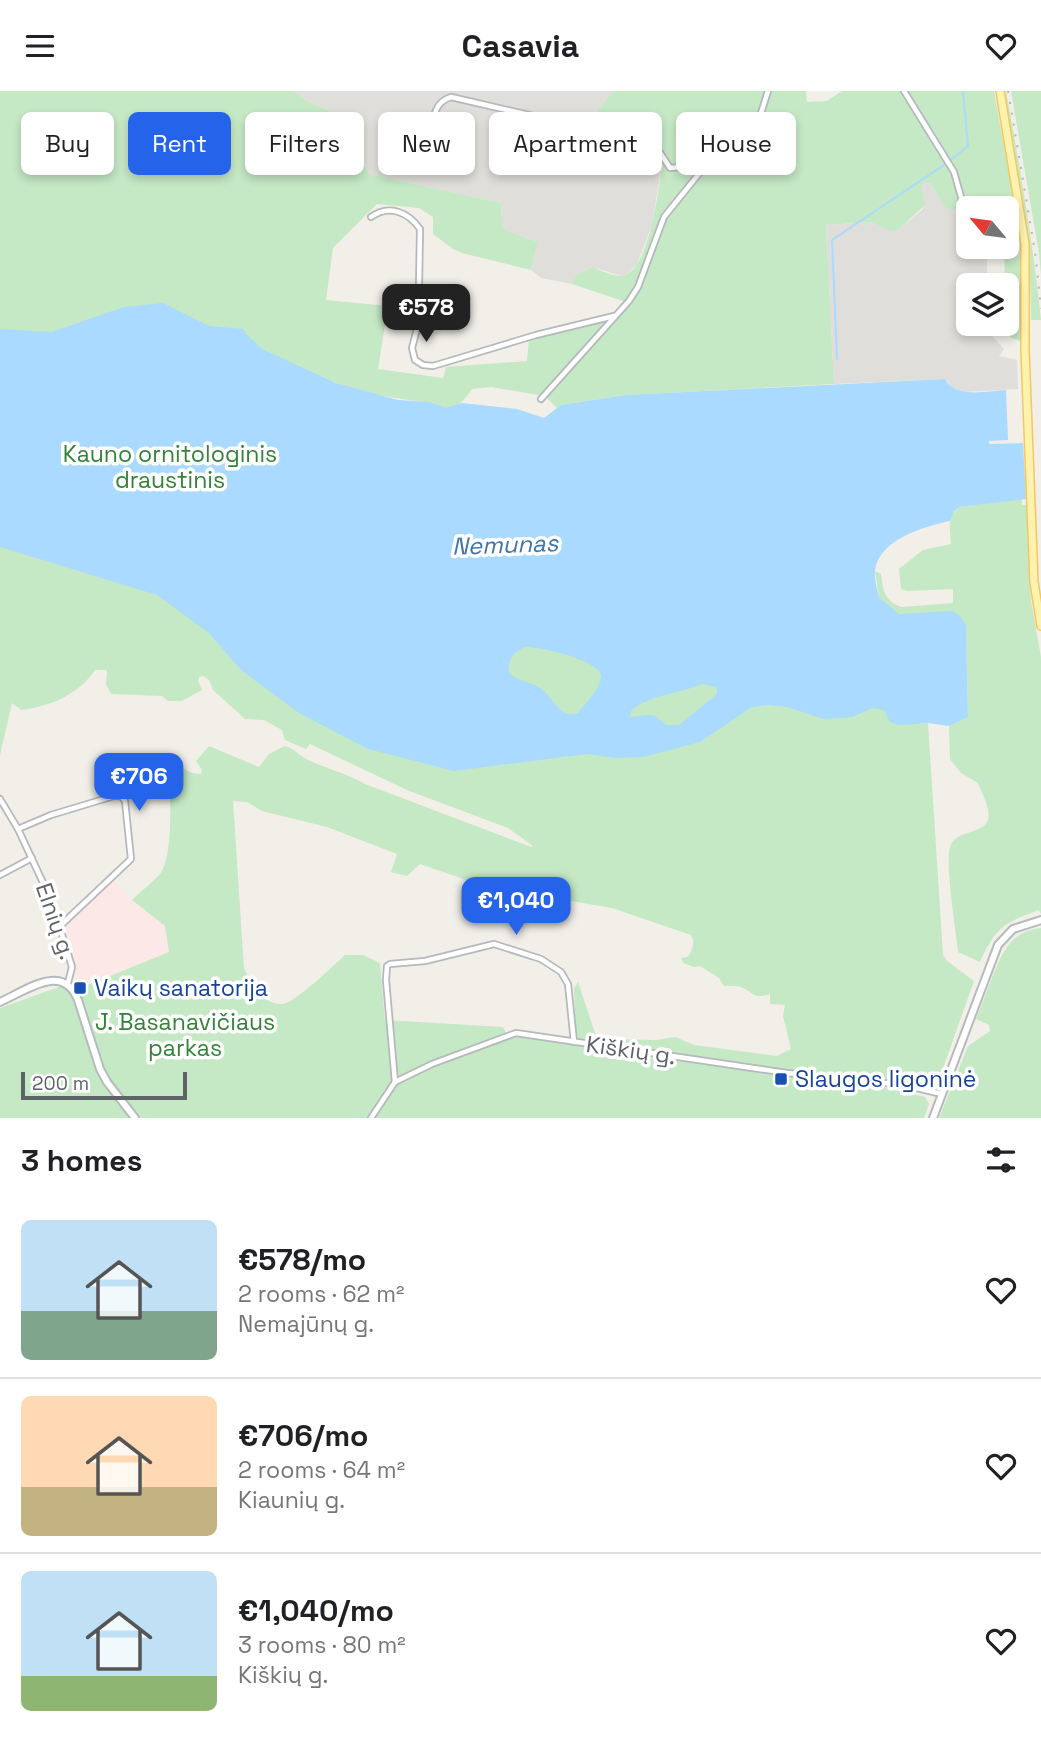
<!DOCTYPE html>
<html lang="en">
<head>
<meta charset="utf-8">
<style>
	body { margin:0; font-family:"Space Grotesk",sans-serif; background:#f6f6f6; color:#202124; height:100vh; display:flex; flex-direction:column; font-size:26px; white-space:nowrap }
	* { box-sizing:border-box; margin:0 }
	p { font-size:23px; color:#757577 }
	.icon { flex:none; width:38px; height:38px; fill:none; stroke:currentColor; stroke-width:2; stroke-linecap:round; stroke-linejoin:round }
	.map { position:relative; height:1027px; overflow:hidden }
	.side { display:flex; flex-direction:column; background:#fff; flex:1 }
	.side>* { flex:none }
	.guide { position:absolute; left:21px; top:21px; width:999px; height:63px; display:flex; gap:14px }
	.needle { width:46px; rotate:299deg }
	.tools { position:absolute; left:956px; top:105px; display:grid; gap:14px }
	.tools a { display:grid; place-items:center; width:63px; height:63px; border-radius:10px; background:#fff; box-shadow:0 4px 10px #0003; font-size:35px }
	.scale { position:absolute; left:21px; bottom:18px; width:166px; box-sizing:border-box; padding-left:7px; border:4px solid #5f6368; border-top:0; font-size:19px; line-height:24px; white-space:nowrap; color:#5f6368; -webkit-text-stroke:5px #fff; paint-order:stroke }
	.price { position:absolute; translate:-50% -60px; padding:0 16px; border-radius:14px; background:#2563eb; color:#fff; font-size:23px; line-height:46px; filter:drop-shadow(0 2px 4px #0008) }
	.price::after { content:''; position:absolute; left:50%; top:42px; width:21px; height:16px; margin-left:-10px; background:inherit; clip-path:polygon(0 0,100% 0,50% 100%) }
	.price.on { background:#222; color:#fff }
	ul { padding:0; list-style:none }
	li { display:flex; align-items:center; gap:21px; height:175px; padding:0 21px }
	li+li { border-top:2px solid #e0e0e0 }
	li span { display:grid; place-items:center; flex:none; width:196px; height:140px; border-radius:10px; color:#555 }
	li>.icon { margin-inline-start:auto }
	span .icon { width:84px; height:84px; fill:#fffc; stroke-width:1 }
	li b { font-size:30px }
	h2 { display:flex; justify-content:space-between; align-items:center; height:84px; padding:0 21px; font-size:30px }
	.chip { padding:0 24px; border-radius:10px; background:#fff; box-shadow:0 4px 10px #0003; font-size:24px; line-height:63px }
	.chip.on { background:#2563eb; color:#fff }
	header { display:flex; justify-content:space-between; align-items:center; height:91px; padding:0 21px; background:#fff; font-size:32px; font-weight:800 }
	.map>svg:first-child { display:block }
</style>
</head>
<body>
<header><svg class="icon" aria-label="menu" viewBox="0 0 24 24"><path d="M4 6h16M4 12h16M4 18h16"/></svg>Casavia<svg class="icon" aria-label="heart" viewBox="0 0 24 24"><path d="M12 20l-8-8c-3-5 5-10 8-4 3-6 11-1 8 4z"/></svg></header>
<div class="map">
<svg width="1041" height="1027" viewBox="0 0 1041 1027">
	<rect width="100%" height="100%" fill="#f1efe8"/>
	<g fill="#e0deda">
		<path d="M294,0H614L613,4L598,19L594,34L656,50L664,60L652,134L637,173L627,183L621,185L593,176L576,184L572,193L541,187L531,179L538,151L505,139L502,132L501,112L369,83L342,25L307,10Z"/>
		<path d="M930,92L946,117L958,120L964,126H968V156H987V194H968V233H989L993,246L1004,258L999,265L1017,269L1018,298L963,301L952,296L945,288L834,293L826,134L871,131L889,140H897L923,118L920,93Z"/>
	</g>
	<path fill="#fce8e6" d="M113,790L132,809L166,835L169,861L83,896L64,837Z"/>
	<g fill="#c5e8c5">
		<path d="M0,0H294L307,10L342,25L369,83L501,112L502,132L505,139L538,151L531,179L462,162L453,158L433,143V126L419,117L377,113L333,157L326,209L388,215L378,278L443,287L446,276L527,270L529,248L617,227L632,213L572,193L576,184L593,176C602,180 614,187 625,184C652,174 660,86 664,60L656,50L594,34L598,19L614,0H806L807,11L827,10L842,0H901L950,79L955,90L958,120L946,117L930,92L921,93L925,114L897,140H889L871,131L826,134L834,293L626,304L561,314L557,317L545,305L491,296L472,298C465,308 459,316 447,317C440,317 432,312 425,311C388,307 352,300 318,284L921,633L928,632L943,864L947,870L974,890L937,994L816,981L809,983L576,949L574,898L578,891L596,945L601,948L657,949L675,946L694,954L777,965L791,958L783,925L785,914L770,913V903C753,908 756,903 743,897C738,894 729,895 724,895L719,887L700,875L694,876L683,872L681,867L687,866C693,861 695,850 691,844L612,817L484,795L420,773L407,785L391,781L397,763L327,736L262,720L247,711L233,710L244,877C250,892 264,915 283,913C296,911 334,874 345,864H363L380,872L385,929L503,936L508,946H531L777,983L883,996L925,1006L929,1013L924,1027H0V917L59,896H83L169,861L165,835L132,809C141,800 152,792 160,783C175,764 170,689 167,665C176,673 187,683 201,683L202,679L196,670L209,655L259,676L269,663L285,655C295,658 301,666 310,670C329,678 347,683 365,693L531,756L533,755L508,737L407,699L310,653L306,658L285,649L282,639L264,629L245,628L213,599L209,589L203,585L199,586L198,590L202,599L182,610H168L162,605L111,603L106,593L107,579H95C78,604 51,615 21,619L12,612L0,664Z"/>
		<path d="M907,0H994C1003,54 1016,108 1020,162C1022,191 1019,220 1021,250C1011,248 1004,243 1003,233H1006L1004,156H1006V117H968V126H964L962,98L958,83Z"/>
		<path d="M1004,0H1006C1020,76 1033,152 1041,229H1031C1031,151 1017,76 1004,0Z"/>
		<path d="M1011,0H1041V184L1039,162Z"/>
		<path d="M1022,408V414H1027L1031,510L1041,566V823L1039,819C1004,832 996,836 980,871L958,861C956,839 945,774 950,756C957,735 994,747 988,718C986,709 981,700 978,692L961,682L950,668L949,635L968,626L966,535L913,523H899L879,506L875,480L881,483C883,500 885,511 902,516L953,512V498L907,500L901,498L899,478L923,459L951,453C950,438 947,425 959,416Z"/>
		<path d="M1041,837V1027H939L968,955L990,940L989,934L976,928C985,908 997,866 1011,851C1018,843 1030,838 1041,837Z"/>
	</g>
	<path fill="#aadaff" fill-rule="evenodd" d="M163,212L209,235L243,238L246,243L262,258L336,292L398,309L429,311L446,317L462,312L517,318L544,327L561,314L626,304L945,288C956,308 986,300 1006,299L1008,349L989,350V353L1023,352L1026,408L959,416L954,420L950,430C926,435 879,448 875,479C874,487 877,498 879,506L899,523L951,520C959,523 962,527 966,535L968,626L949,635L928,632L899,634L890,631L884,619L873,617L852,626L824,628L787,616L769,614L752,616L700,651L644,666L616,667L587,663L454,680L368,658L299,622L241,579L209,542L157,504L0,456V238L52,241L124,216ZM524,556C539,555 598,569 601,584C602,597 585,613 578,622C559,629 554,606 540,597C530,590 519,591 510,583C506,570 513,562 524,556ZM702,593L717,596V603L679,634H666L655,625L649,624L630,626L631,620C650,603 679,603 702,593Z"/>
	<g fill="none" stroke-linecap="round" stroke-linejoin="round">
		<g stroke="#aadaff" stroke-width="2">
			<path d="M952,68L968,55L963,0"/>
			<path d="M837,268L832,149L944,74"/>
		</g>
		<g stroke="#b5b8bc" stroke-width="8">
			<g id="street">
				<path d="M904,0L954,81L961,106L963,128"/>
				<path d="M433,40C433,25 435,11 451,6L642,50L657,57L670,77C692,76 737,66 750,46C759,33 763,15 768,0"/>
				<path d="M371,126C389,113 408,121 420,138L419,196L421,222L412,257L415,269L423,274L433,275L536,244L614,225"/>
				<path d="M541,308L629,210L638,196L664,126L710,69"/>
				<path d="M0,708L18,738L52,811L72,876L68,892"/>
				<path d="M18,738L51,724L114,705H121L125,710L131,768L60,835"/>
				<path d="M0,784L32,767"/>
				<path d="M395,991L432,973L516,942L787,982L904,994L942,1003"/>
				<path d="M371,1027L395,991L386,889L387,875L390,873L425,870L494,853L541,868L561,881L568,893L574,951"/>
			</g>
		</g>
		<g stroke="#b6babf" stroke-width="10">
			<g id="secondary">
				<path d="M0,911C27,899 63,871 78,909L100,978L107,991L135,1027"/>
				<path d="M933,1027L998,854L1013,838L1041,829"/>
			</g>
		</g>
		<g stroke="#f2c960" stroke-width="10">
			<path id="primary" d="M1000,0L1025,153V259L1034,491L1041,535"/>
		</g>
		<use href="#street" stroke="#fff" stroke-width="4.5"/>
		<use href="#secondary" stroke="#fff" stroke-width="6"/>
		<use href="#primary" stroke="#fff2af" stroke-width="7"/>
		<path stroke="#b6b7b8" stroke-width="2" stroke-dasharray="2 9" stroke-linecap="butt" d="M1008,0L1035,161L1041,218"/>
	</g>
	<g fill="#1a4fb4" stroke="#fff" stroke-width="2.5">
		<rect x="73" y="890" width="14" height="14" rx="3.5"/>
		<rect x="774" y="981" width="14" height="14" rx="3.5"/>
	</g>
	<g text-anchor="middle" stroke-width="7" stroke-linejoin="round" paint-order="stroke">
		<g font-size="23" fill="#348238" stroke="#fff">
			<text x="170" y="371">Kauno ornitologinis<tspan x="170" dy="26">draustinis</tspan></text>
			<text x="185" y="939">J. Basanavičiaus<tspan x="185" dy="26">parkas</tspan></text>
		</g>
		<g font-size="23" fill="#5f6368" stroke="#fff">
			<text transform="translate(56 830) rotate(71)" y="8">Elnių g.</text>
			<text transform="translate(631 959) rotate(8)" y="8">Kiškių g.</text>
		</g>
		<g font-size="23" fill="#164399" stroke="#fff" text-anchor="start">
			<text x="94" y="905">Vaikų sanatorija</text>
			<text x="795" y="996">Slaugos ligoninė</text>
		</g>
		<g font-size="24" font-style="italic" fill="#4174aa" stroke="#fff">
			<text transform="translate(505 454) rotate(-2)" y="8">Nemunas</text>
		</g>
	</g>
</svg>
<div class="tools">
<a><svg class="needle" viewBox="-14 -14 28 28"><path d="M0-13l5 13h-10z" fill="#e53935"/><path d="M0 13l5-13h-10z" fill="#757577"/></svg></a>
<a><svg class="icon" aria-label="layers" viewBox="0 0 24 24"><path d="M12 4l9 5-9 5-9-5zM3 14l9 5 9-5"/></svg></a>
</div>
<div class="scale">200 m</div>
<b class="price on" style="left:426px;top:253px">€578</b>
<b class="price" style="left:139px;top:722px">€706</b>
<b class="price" style="left:516px;top:846px">€1,040</b>
<div class="guide">
<a class="chip">Buy</a>
<a class="chip on">Rent</a>
<a class="chip">Filters</a>
<a class="chip">New</a>
<a class="chip">Apartment</a>
<a class="chip">House</a>
</div>
</div>
<section class="side">
<h2>3 homes<svg class="icon" aria-label="filters" viewBox="0 0 24 24"><path d="M4 7h16M4 17h16"/><circle cx="9" cy="7" r="2"/><circle cx="15" cy="17" r="2"/></svg></h2>
<ul>
<li><span style="background:linear-gradient(#bfe0f5 65%,#7fa58c 0)"><svg class="icon" aria-label="home" viewBox="0 0 24 24"><path d="M3 11l9-7 9 7M6 9v11h12V9"/></svg></span><div><b>€578/mo</b><p>2 rooms · 62 m²</p><p>Nemajūnų g.</p></div><svg class="icon" aria-label="heart" viewBox="0 0 24 24"><path d="M12 20l-8-8c-3-5 5-10 8-4 3-6 11-1 8 4z"/></svg></li>
<li><span style="background:linear-gradient(#ffd9b3 65%,#c2b280 0)"><svg class="icon" aria-label="home" viewBox="0 0 24 24"><path d="M3 11l9-7 9 7M6 9v11h12V9"/></svg></span><div><b>€706/mo</b><p>2 rooms · 64 m²</p><p>Kiaunių g.</p></div><svg class="icon" aria-label="heart" viewBox="0 0 24 24"><path d="M12 20l-8-8c-3-5 5-10 8-4 3-6 11-1 8 4z"/></svg></li>
<li><span style="background:linear-gradient(#bfe0f5 75%,#8fb573 0)"><svg class="icon" aria-label="home" viewBox="0 0 24 24"><path d="M3 11l9-7 9 7M6 9v11h12V9"/></svg></span><div><b>€1,040/mo</b><p>3 rooms · 80 m²</p><p>Kiškių g.</p></div><svg class="icon" aria-label="heart" viewBox="0 0 24 24"><path d="M12 20l-8-8c-3-5 5-10 8-4 3-6 11-1 8 4z"/></svg></li>
</ul>
</section>
</body>
</html>
